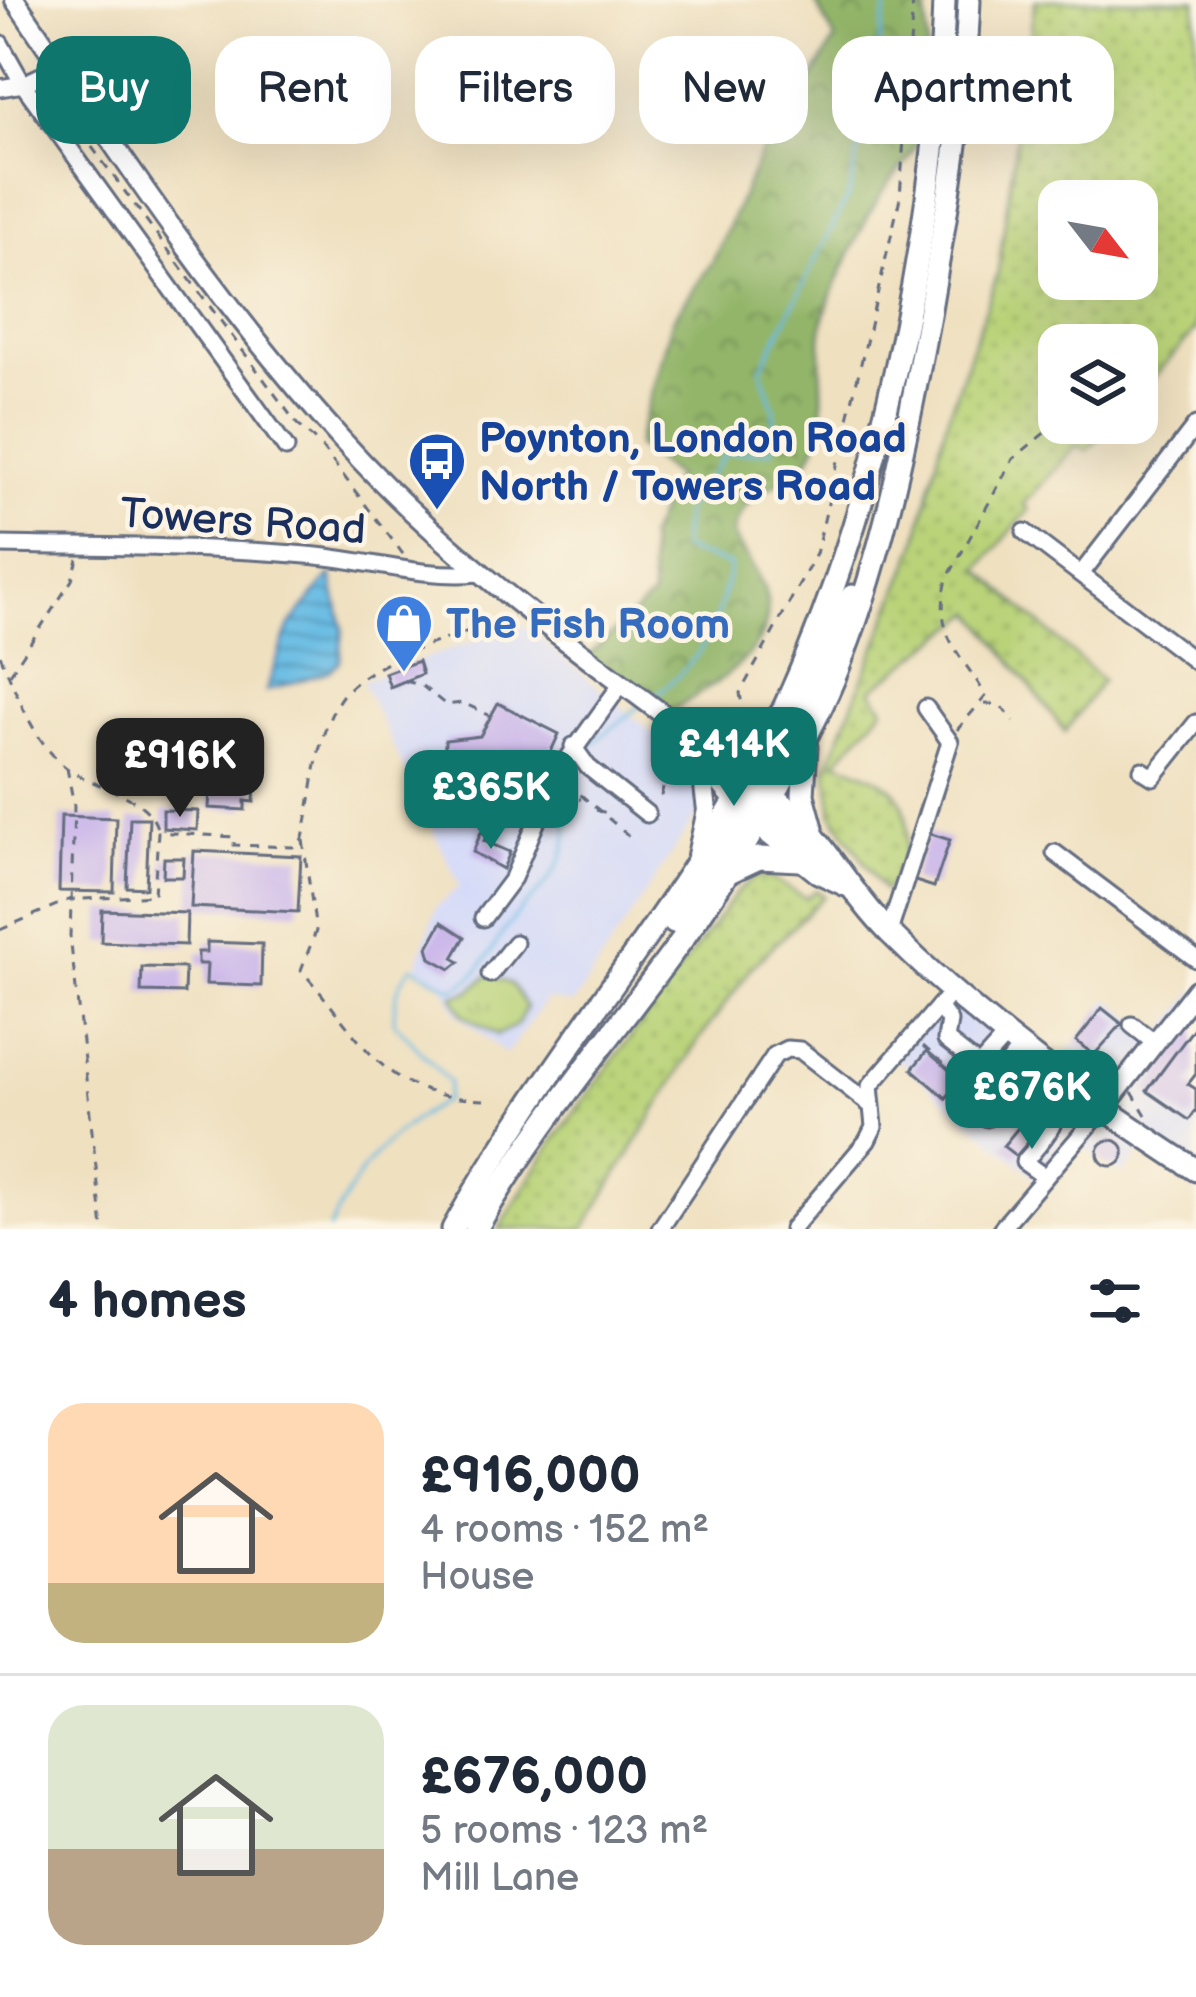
<!DOCTYPE html>
<html lang="en">
<head>
<meta charset="utf-8">
<style>
	body { margin:0; font-family:"Balsamiq Sans",sans-serif; background:#f6f6f7; color:#1f2937; height:100vh; display:flex; flex-direction:column; font-size:45px; white-space:nowrap }
	* { box-sizing:border-box; margin:0 }
	p { font-size:39px; color:#747a83 }
	.icon { flex:none; width:66px; height:66px; fill:none; stroke:currentColor; stroke-width:2; stroke-linecap:round; stroke-linejoin:round }
	.map { position:relative; height:1229px; overflow:hidden }
	.side { display:flex; flex-direction:column; background:#fff; flex:1 }
	.side>* { flex:none }
	.hud { position:absolute; left:36px; top:36px; width:1125px; height:108px; display:flex; gap:24px }
	.needle { width:78px; rotate:121deg }
	.buttons { position:absolute; left:1038px; top:180px; display:grid; gap:24px }
	.buttons a { display:grid; place-items:center; width:120px; height:120px; border-radius:24px; background:#fff; box-shadow:0 12px 48px #0002; font-size:60px }
	.price { position:absolute; translate:-50% -102px; padding:0 27px; border-radius:24px; background:#0f766e; color:#fff; font-size:39px; line-height:78px; filter:drop-shadow(0 3px 6px #0008) }
	.price::after { content:''; position:absolute; left:50%; top:72px; width:36px; height:27px; margin-left:-18px; background:inherit; clip-path:polygon(0 0,100% 0,50% 100%) }
	.price.on { background:#222; color:#fff }
	ul { padding:0; list-style:none }
	li { display:flex; align-items:center; gap:36px; height:300px; padding:0 48px }
	li+li { border-top:3px solid #e0e1e3 }
	li span { display:grid; place-items:center; flex:none; width:336px; height:240px; border-radius:36px; color:#555 }
	li>.icon { margin-inline-start:auto }
	span .icon { width:144px; height:144px; fill:#fffc; stroke-width:1 }
	li b { font-size:51px }
	h2 { display:flex; justify-content:space-between; align-items:center; height:144px; padding:0 48px; font-size:51px }
	.chip { padding:0 42px; border-radius:36px; background:#fff; box-shadow:0 12px 48px #0002; font-size:42px; line-height:108px }
	.chip.on { background:#0f766e; color:#fff }
	.map>svg:first-child { display:block }
</style>
</head>
<body>
<div class="map">
<svg width="1196" height="1229" viewBox="0 0 1196 1229">
	<defs>
		<pattern id="grass-dots" width="8" height="8" patternUnits="userSpaceOnUse" patternTransform="scale(3)"><rect width="8" height="8" fill="#bad379"/><path d="M2 2h.1M6 6h.1" fill="none" stroke="#9fb56b" stroke-width="1.8" stroke-linecap="round"/></pattern>
		<pattern id="forest-crowns" width="20" height="18" patternUnits="userSpaceOnUse" patternTransform="scale(3)"><rect width="20" height="18" fill="#93b569"/><path d="M2 6a3 3 0 1 1 6 0M12 15a3 3 0 1 1 6 0" fill="none" stroke="#77945a"/></pattern>
		<pattern id="park-tufts" width="24" height="20" patternUnits="userSpaceOnUse" patternTransform="scale(3)"><rect width="24" height="20" fill="#bad379"/><path d="M3 7l-1-3M5 7V3M7 7l1-3M15 17l-1-3M17 17v-4M19 17l1-3" fill="none" stroke="#9fb56b"/></pattern>
		<pattern id="water-rules" width="6" height="5" patternUnits="userSpaceOnUse" patternTransform="scale(3)"><rect width="6" height="5" fill="#68bce4"/><path d="M0 2.5h6" fill="none" stroke="#5599bc"/></pattern>
	</defs>
	<rect width="100%" height="100%" fill="#fcf5e5"/>
	<filter id="ink" filterUnits="userSpaceOnUse"><feTurbulence type="fractalNoise" baseFrequency=".00833" numOctaves="2"/><feDisplacementMap in="SourceGraphic" scale="24" xChannelSelector="R" yChannelSelector="G"/><feConvolveMatrix kernelMatrix="1 2 1 2 8 2 1 2 1" color-interpolation-filters="sRGB"/></filter>
	<filter id="wash" filterUnits="userSpaceOnUse"><feTurbulence type="fractalNoise" baseFrequency=".004" numOctaves="4" result="noise"/><feDisplacementMap in="SourceGraphic" scale="48" xChannelSelector="R" yChannelSelector="G"/><feGaussianBlur stdDeviation="2.7" result="paint"/><feColorMatrix in="noise" values="0 0 0 0 0 0 0 0 0 0 0 0 0 0 0 0 0 1.4 0 .05"/><feComposite in="paint" operator="in"/></filter>
	<g filter="url(#wash)">
		<rect width="100%" height="100%" fill="#efe0c0"/>
		<g fill="#d3d9f9">
			<path d="M522,624L665,743L693,777L698,813L573,1004L547,999L506,1054L457,1014L441,981L417,966L436,907L460,886L362,681Z"/>
			<path d="M953,990L1053,1072L1109,999L1158,1038L1196,990V1170L1149,1140L1124,1174L1075,1143L1040,1182L895,1057Z"/>
		</g>
		<g fill="url(#grass-dots)" stroke="#6a816c" stroke-width="3" fill-rule="evenodd">
			<path d="M1035,0H1196V330L1137,396V345H1059V423H1112L1087,451L1077,445L1024,504L1029,510L979,569L1102,680L1065,732L974,612L871,690L884,708L837,761C853,769 876,775 890,787C918,809 909,871 884,891L833,815L827,769L916,546L946,422L998,273ZM1059,201H1137V279H1059Z"/>
			<path d="M767,876L806,898L817,890L824,896L752,967L698,1041L584,1229H499L555,1139L738,891L755,877Z"/>
		</g>
		<path fill="url(#forest-crowns)" stroke="#577264" stroke-width="3" d="M814,0H925C929,44 930,95 918,138C912,160 896,173 883,191C868,213 831,291 824,317C815,358 830,407 816,445C798,492 744,478 733,535C742,553 760,573 765,592C782,653 708,687 667,714L587,657L652,597L648,538L675,476L636,446L673,319L713,261L774,124L806,91L835,39Z"/>
		<path fill="url(#park-tufts)" stroke="#6a816c" stroke-width="3" d="M490,974L512,985L526,1007L517,1025L497,1035L463,1015L453,996L468,992Z"/>
		<path fill="url(#water-rules)" stroke="#4276a1" stroke-width="3" d="M331,574L343,628L340,661L330,671L266,691L290,625Z"/>
		<g fill="none" stroke-linecap="round" stroke-linejoin="round">
			<g stroke="#68bce4" stroke-width="3">
				<path d="M654,696C706,658 717,626 730,565L681,549L685,511L726,453L772,450L775,410L761,369L850,192L888,0"/>
				<path d="M583,751L641,705"/>
				<path d="M329,1229C359,1167 385,1134 446,1100L449,1082L394,1022C394,1000 397,983 412,966L453,989C480,976 487,957 502,934C522,904 552,887 564,851C574,821 556,787 578,759"/>
			</g>
		</g>
		<g id="blocks">
			<g fill="#c1aaeb">
				<path d="M418,661L422,674L390,687L385,673Z"/>
				<path d="M498,703L559,734L530,797L515,789L499,817L488,810V818L444,804L445,740L480,736Z"/>
				<path d="M232,784L255,785L254,802L245,801V810L209,808L210,790L231,791Z"/>
				<path d="M163,810L198,811L197,830L163,828Z"/>
				<path d="M61,816L116,818L114,892L59,891Z"/>
				<path d="M130,818H149L146,888L127,887Z"/>
				<path d="M481,832L487,834L484,841L510,852L503,869L473,852Z"/>
				<path d="M928,833L950,840L934,887L912,880Z"/>
				<path d="M194,851L301,856L298,912L191,907Z"/>
				<path d="M164,858H184L183,877H163Z"/>
				<path d="M102,910L187,913L186,945L101,942Z"/>
				<path d="M442,922L465,937L453,958L460,962L451,969L431,958L428,947Z"/>
				<path d="M207,942L262,944L261,986L206,984L207,964H198V952H207Z"/>
				<path d="M142,967L185,968L184,993L141,992Z"/>
				<path d="M1102,1008L1122,1024L1094,1055L1076,1041Z"/>
				<path d="M1196,1025V1074L1188,1084L1196,1089V1110L1189,1120L1147,1091Z"/>
				<path d="M927,1051L961,1080L946,1098L912,1069Z"/>
				<path d="M1001,1077L1045,1109L1047,1121L1016,1156L1003,1146L1027,1117L991,1091Z"/>
				<circle cx="1111" cy="1153" r="13"/>
			</g>
		</g>
	</g>
	<g filter="url(#ink)">
		<use href="#blocks" fill-opacity="0" stroke="#656d80" stroke-width="3"/>
		<g fill="none" stroke-linecap="round" stroke-linejoin="round">
			<g stroke="#656d80" stroke-width="21">
				<g id="minor">
					<path d="M0,43L23,84L286,448"/>
					<path d="M0,88L23,84L60,67"/>
					<path d="M1025,532L1196,662"/>
					<path d="M0,545C102,547 204,546 306,555C366,559 421,579 480,573"/>
					<path d="M1081,574L1196,425"/>
					<path d="M573,746L588,767L647,814"/>
					<path d="M1142,770L1153,777L1196,723"/>
					<path d="M1055,853L1196,959"/>
					<path d="M483,918L513,878L556,775L622,683"/>
					<path d="M889,932L950,742L926,708"/>
					<path d="M490,974L515,943"/>
					<path d="M939,1006L949,1021L946,1040L979,1066L1006,1036"/>
					<path d="M1132,1025L1155,1043"/>
					<path d="M1020,1048L1003,1070C1059,1110 1075,1104 1024,1162L1045,1177"/>
					<path d="M987,1118L985,1094L1003,1070"/>
					<path d="M660,1229L775,1055L787,1049L800,1050L868,1103"/>
					<path d="M792,1229L867,1141L874,1127L870,1086L953,990"/>
					<path d="M1001,1229L1103,1109"/>
				</g>
			</g>
			<g stroke="#656d80" stroke-width="24">
				<g id="major">
					<path d="M15,0C117,151 219,305 342,440C461,572 609,672 748,778"/>
					<path d="M666,719L735,801"/>
					<path d="M678,719C717,728 746,745 780,713"/>
					<path d="M697,855L707,810L702,771"/>
					<path d="M1103,1109L1196,990"/>
				</g>
			</g>
			<g stroke="#656d80" stroke-width="27">
				<g id="highway">
					<path d="M806,747L803,795L812,828"/>
					<path d="M764,789C818,826 844,887 890,933C982,1025 1088,1100 1196,1170"/>
					<path d="M749,796L770,770L852,596"/>
					<path d="M755,801L816,856"/>
					<path d="M750,818L818,872L846,885"/>
					<path d="M727,873L759,858L800,860"/>
					<path d="M674,922L749,805L763,795H773"/>
					<path d="M453,1229C537,1078 650,945 738,796C865,580 937,249 944,0"/>
					<path d="M476,1229C554,1092 666,978 746,843C781,784 818,722 842,658C885,548 908,430 929,315C947,210 965,106 969,0"/>
				</g>
			</g>
			<g stroke="#656d80" stroke-width="3" stroke-dasharray="9 9" stroke-linecap="butt">
				<path d="M49,89L297,424L320,445L406,558"/>
				<path d="M0,655C17,693 33,743 68,769C97,789 151,795 158,832"/>
				<path d="M10,674L72,580L78,559"/>
				<path d="M405,681L421,685L446,705L463,703L491,716"/>
				<path d="M985,704L1000,705L1014,721"/>
				<path d="M744,718L740,693L816,554L900,198L913,0"/>
				<path d="M957,730L986,696C960,650 933,639 947,579L1013,459L1059,421"/>
				<path d="M67,768L74,806L70,936L103,1229"/>
				<path d="M567,783L629,836"/>
				<path d="M661,796L673,746"/>
				<path d="M561,798L581,799"/>
				<path d="M596,810L607,813"/>
				<path d="M303,840L316,931L301,970C366,1042 380,1099 489,1100"/>
				<path d="M0,930L68,900L154,895L158,832L235,837L234,845L293,847L303,838C313,794 314,742 338,702C363,659 466,633 513,617"/>
				<path d="M923,1046L975,1090"/>
				<path d="M1132,1092L1146,1115"/>
			</g>
			<use href="#minor" stroke="#fff" stroke-width="15"/>
			<use href="#major" stroke="#fff" stroke-width="18"/>
			<use href="#highway" stroke="#fff" stroke-width="21"/>
		</g>
	</g>
	<defs>
		<g id="bus-pin" transform="scale(3)"><path d="M0 17L-7.5 6A9.5 9.5 0 1 1 7.5 6Z" fill="#1a4fb4" stroke="#fcf5e5"/><path d="M-5-6H5V4H4V6H2V4H-2V6H-4V4H-5ZM-3.5-4V0h7V-4ZM-3.5 1.2v1.5H-2V1.2ZM2 1.2v1.5H3.5V1.2Z" fill="#fff"/></g>
		<g id="shop-pin" transform="scale(3)"><path d="M0 17L-7.5 6A9.5 9.5 0 1 1 7.5 6Z" fill="#3f7fe0" stroke="#fcf5e5"/><path d="M-5-2.5h2.3a2.7 3.5 0 0 1 5.4 0H5L5.5 6h-11ZM-1.5-2.5h3a1.5 2.3 0 0 0-3 0Z" fill="#fff"/></g>
	</defs>
	<g fill-rule="evenodd">
		<use href="#bus-pin" x="437" y="461"/>
		<use href="#shop-pin" x="404" y="623"/>
	</g>
	<g text-anchor="middle" stroke-width="9" stroke-linejoin="round" paint-order="stroke">
		<g font-size="42" font-weight="bold" fill="#164399" stroke="#fcf5e5" text-anchor="start">
			<text x="479" y="452">Poynton, London Road<tspan x="479" dy="48">North / Towers Road</tspan></text>
		</g>
		<g font-size="42" fill="#1b2f5e" stroke="#fcf5e5">
			<text transform="translate(243 520) rotate(4)" y="15">Towers Road</text>
		</g>
		<g font-size="42" font-weight="bold" fill="#366cbe" stroke="#fcf5e5" text-anchor="start">
			<text x="446" y="638">The Fish Room</text>
		</g>
	</g>
</svg>
<div class="buttons">
<a><svg class="needle" viewBox="-14 -14 28 28"><path d="M0-13l5 13h-10z" fill="#e53935"/><path d="M0 13l5-13h-10z" fill="#747a83"/></svg></a>
<a><svg class="icon" aria-label="layers" viewBox="0 0 24 24"><path d="M12 4l9 5-9 5-9-5zM3 14l9 5 9-5"/></svg></a>
</div>
<b class="price" style="left:734px;top:809px">£414K</b>
<b class="price on" style="left:180px;top:820px">£916K</b>
<b class="price" style="left:491px;top:852px">£365K</b>
<b class="price" style="left:1032px;top:1152px">£676K</b>
<div class="hud">
<a class="chip on">Buy</a>
<a class="chip">Rent</a>
<a class="chip">Filters</a>
<a class="chip">New</a>
<a class="chip">Apartment</a>
</div>
</div>
<section class="side">
<h2>4 homes<svg class="icon" aria-label="filters" viewBox="0 0 24 24"><path d="M4 7h16M4 17h16"/><circle cx="9" cy="7" r="2"/><circle cx="15" cy="17" r="2"/></svg></h2>
<ul>
<li><span style="background:linear-gradient(#ffd9b3 75%,#c2b280 0)"><svg class="icon" aria-label="home" viewBox="0 0 24 24"><path d="M3 11l9-7 9 7M6 9v11h12V9"/></svg></span><div><b>£916,000</b><p>4 rooms · 152 m²</p><p>House</p></div></li>
<li><span style="background:linear-gradient(#dfe7d0 60%,#b9a48a 0)"><svg class="icon" aria-label="home" viewBox="0 0 24 24"><path d="M3 11l9-7 9 7M6 9v11h12V9"/></svg></span><div><b>£676,000</b><p>5 rooms · 123 m²</p><p>Mill Lane</p></div></li>
</ul>
</section>
</body>
</html>
